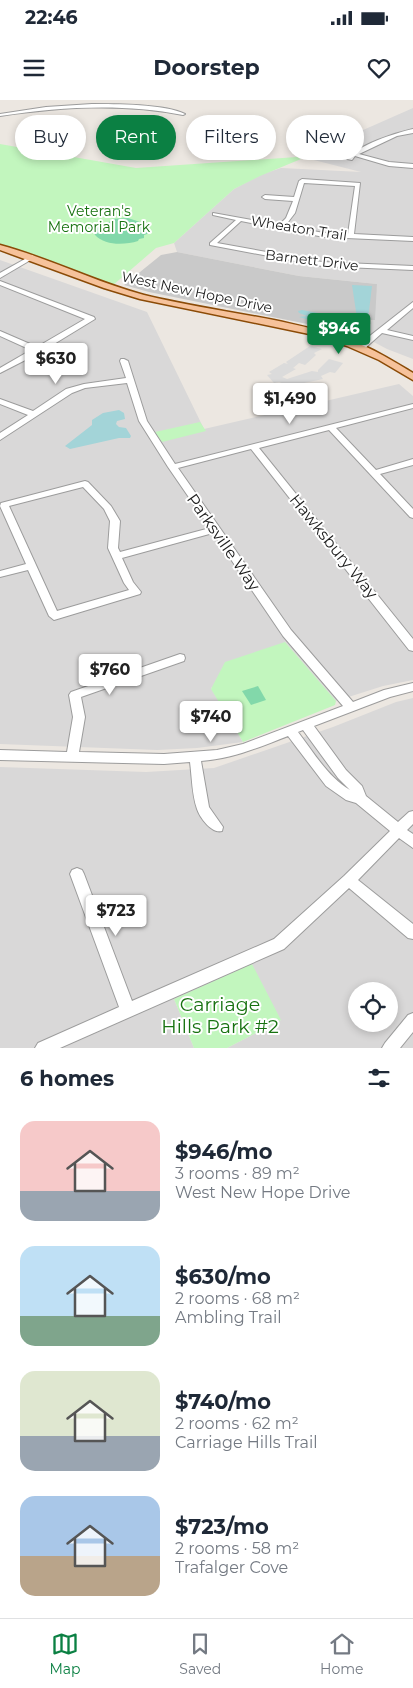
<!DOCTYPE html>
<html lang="en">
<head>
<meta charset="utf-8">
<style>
	body { margin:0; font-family:Montserrat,sans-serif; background:#f2f2f3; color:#1f2937; height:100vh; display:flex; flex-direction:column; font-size:19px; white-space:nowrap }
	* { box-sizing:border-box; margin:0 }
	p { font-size:16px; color:#747a83 }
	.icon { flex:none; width:28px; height:28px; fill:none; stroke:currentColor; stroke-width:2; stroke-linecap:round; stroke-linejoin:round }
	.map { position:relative; height:948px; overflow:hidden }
	.panel { display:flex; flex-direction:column; background:#fff; flex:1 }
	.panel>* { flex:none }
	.guide { position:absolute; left:15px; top:15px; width:384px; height:45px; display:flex; gap:10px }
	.tools { position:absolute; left:348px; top:882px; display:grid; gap:10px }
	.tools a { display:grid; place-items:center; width:50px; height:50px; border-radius:50%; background:#fff; box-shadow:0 2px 8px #0003; font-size:25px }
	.price { position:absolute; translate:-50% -42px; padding:0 11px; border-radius:5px; background:#fff; color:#222; font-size:16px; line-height:32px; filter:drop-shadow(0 1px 2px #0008) }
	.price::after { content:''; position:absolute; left:50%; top:30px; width:15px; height:11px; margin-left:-8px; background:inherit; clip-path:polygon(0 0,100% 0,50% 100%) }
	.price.current { background:#0b8043; color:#fff }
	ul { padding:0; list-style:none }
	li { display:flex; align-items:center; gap:15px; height:125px; padding:0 20px }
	li span { display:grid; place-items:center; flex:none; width:140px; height:100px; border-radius:15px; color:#555 }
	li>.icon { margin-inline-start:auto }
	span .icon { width:60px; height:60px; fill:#fffc; stroke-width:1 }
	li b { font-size:21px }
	h2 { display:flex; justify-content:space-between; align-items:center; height:60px; padding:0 20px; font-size:21px }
	.pill { padding:0 18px; border-radius:22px; background:#fff; box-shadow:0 2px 8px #0003; font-size:18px; line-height:45px }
	.pill.current { background:#0b8043; color:#fff }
	.status { display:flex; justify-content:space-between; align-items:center; height:35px; padding:0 25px; background:#fff; direction:ltr }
	.status svg { height:14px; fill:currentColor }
	header { display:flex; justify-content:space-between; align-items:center; height:65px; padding:0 20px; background:#fff; font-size:22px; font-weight:700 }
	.dock { display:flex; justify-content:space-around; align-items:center; height:70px; border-top:1px solid #e0e1e3; background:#fff; font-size:14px; color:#747a83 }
	.dock a { display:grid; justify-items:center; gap:2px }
	.dock .current { color:#0b8043 }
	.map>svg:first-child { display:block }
</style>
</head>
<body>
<div class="status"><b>22:46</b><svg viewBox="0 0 49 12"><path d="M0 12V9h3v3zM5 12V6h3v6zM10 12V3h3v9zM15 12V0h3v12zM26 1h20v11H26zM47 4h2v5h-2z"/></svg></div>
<header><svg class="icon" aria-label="menu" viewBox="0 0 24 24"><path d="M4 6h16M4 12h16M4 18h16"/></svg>Doorstep<svg class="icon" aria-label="heart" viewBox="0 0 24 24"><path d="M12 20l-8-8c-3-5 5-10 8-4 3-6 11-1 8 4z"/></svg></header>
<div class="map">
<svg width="413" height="948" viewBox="0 0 413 948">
	<rect width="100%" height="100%" fill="#ece7e1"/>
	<g fill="#d9d8d8" fill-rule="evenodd">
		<path d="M413,8V259L387,249L357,233L371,224L377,184L299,176L177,152L174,143L234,89L260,75L281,68L361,72L302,57Z"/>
		<path d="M0,160L147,212L204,329L399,284L413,296V580L383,586L336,601L285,542L211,588L243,642L197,648L157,650L0,644Z"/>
		<path d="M413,598V948H227L281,920L174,899L194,948H0V667L146,672L214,668L333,627L396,602ZM356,891H389V924H356Z"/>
	</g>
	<path fill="#c9c9c9" d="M177,152L299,176L377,184L375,220H371V224L352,236L322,227L149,192L124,185L161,155Z"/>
	<g fill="#c2f6be">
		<path d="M0,44L136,68L297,57L301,59L260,76L234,89L174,143L156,148L112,186L46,160L0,145Z"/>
		<path d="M200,322L206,331L162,342L155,332Z"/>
		<path d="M285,542L336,601L335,605L243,642L211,589L225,562Z"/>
		<path d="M252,864L281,920L227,948H194L174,899Z"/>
	</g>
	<g fill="#82d8aa">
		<path d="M128,118L146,124L150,129V133L144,135V138L139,139L138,141C125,145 105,146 95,135L94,132L99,126L111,121V119Z"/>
		<path d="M258,586L266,600L251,605L242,591Z"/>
	</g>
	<path fill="#dbdbdb" d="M310,246L322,249L314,253L316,255L305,265L299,263L293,268L296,269L282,277L287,279L312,271L318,272V270L329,259L343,263L335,273L330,272L321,276L323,279L290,286L279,282L274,283L267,275L272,274L269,272L284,263L288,264L286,262Z"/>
	<g fill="#a3d4d8">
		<path d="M352,185L372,186L368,219L357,218Z"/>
		<path d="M302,210L329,215L354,225L350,231L299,217L307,216L299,213L298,211Z"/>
		<path d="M119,310L124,313L125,319L117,321L116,324L119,327L126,328L131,336L130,338H119L70,349L65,346L92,325V320L103,313Z"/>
	</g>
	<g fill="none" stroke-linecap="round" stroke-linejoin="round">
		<g stroke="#9c9c9c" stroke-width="2">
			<g id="minor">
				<path d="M92,4C116,4 165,4 185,14L183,15C121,3 62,7 0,16V14L46,7Z"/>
				<path d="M413,29V33L397,36L359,54L389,62L413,64V68L389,66L355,56L352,60L347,59C358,45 395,33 413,29Z"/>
				<path d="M302,79L360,83L354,134L413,137V141L324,137L241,121L217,143L322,162L413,166V170L322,166L210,145V143L236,120L213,115V113L279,125L286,118L293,101L265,99L262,97L265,95L294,97L299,81ZM304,83L355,86L348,134L324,133L285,126L295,113Z"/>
				<path d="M32,155L35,157L34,158L0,178V173Z"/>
				<path d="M0,181L94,217L95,219L41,252L0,273V268L31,250L0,236V231L37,247L85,219L0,185Z"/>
				<path d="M413,202V208L387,230L413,236V240L382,233L363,250H357V246Z"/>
				<path d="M121,259H124L128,261L147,321L175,364L413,304V308L336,328L376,370L413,359V365L380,374L413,409V418L410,417L329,330L259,348L413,539V551L409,550L251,349L178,368L291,530L353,602L384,590L413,583V591L390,597L314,626L346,670L362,686L366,696L398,722L409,712L413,711V724L407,730L413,734V748L399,738L358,780L413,824V839L408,838L349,788L284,849L60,948H35L38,943L119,907L70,774L72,770L77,768L82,770L84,774L132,901L274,839L344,776L390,731L356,703L346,700L326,686L288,636C260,647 232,659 201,661L209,707L223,727L222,731C212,734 200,718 197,709C192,695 192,677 190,662L164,664L0,660V650L67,652L73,617L69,595L71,592L180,554L184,555L185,558L184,561L81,597L85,617L79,652L164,654L217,650L243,644L343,606L283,536L213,433L122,458L133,482L141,492L140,494L54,520L49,516L28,470L0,477V471L26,464L0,406L1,403L85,381L88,382L111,406L120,421L118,448L120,452L210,428L168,367L139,321L127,283L85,288L72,293L0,340V333L28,315L0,304V299L33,311L66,289L84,284L126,278L120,261ZM83,387L104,409L110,421L108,448L124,483L129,490L57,511L9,406ZM303,630L338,678L350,690C328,677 314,653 298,632Z"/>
				<path d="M413,913V932L400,948H382L385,943L408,915Z"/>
			</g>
		</g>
		<g stroke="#8b4b07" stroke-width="3">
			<path id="major" d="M0,145C49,158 95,182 144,195C213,212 285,217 352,241C374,249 393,261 413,273V280L379,260L347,246L314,235L140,199L104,188L0,150Z"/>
		</g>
		<use href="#minor" fill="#fff" fill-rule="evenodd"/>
		<use href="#major" fill="#f6c29b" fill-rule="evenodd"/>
	</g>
	<g text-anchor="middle" stroke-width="4" stroke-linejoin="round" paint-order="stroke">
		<g font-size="14" fill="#177210" stroke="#fff">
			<text x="99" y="116">Veteran's<tspan x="99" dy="16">Memorial Park</tspan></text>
		</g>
		<g font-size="14" fill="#1b1b1b" stroke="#fff">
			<text transform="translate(299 128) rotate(9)" y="5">Wheaton Trail</text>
			<text transform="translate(312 160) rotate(7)" y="5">Barnett Drive</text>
			<text transform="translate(197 192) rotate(12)" y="5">West New Hope Drive</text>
		</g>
		<g font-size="16" fill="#1b1b1b" stroke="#fff">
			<text transform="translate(224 442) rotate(55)" y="6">Parksville Way</text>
			<text transform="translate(334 446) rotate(51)" y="6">Hawksbury Way</text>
		</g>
		<g font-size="19" fill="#177210" stroke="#fff">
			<text x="220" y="911">Carriage<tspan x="220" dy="22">Hills Park #2</tspan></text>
		</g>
	</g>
</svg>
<div class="tools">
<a><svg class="icon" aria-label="locate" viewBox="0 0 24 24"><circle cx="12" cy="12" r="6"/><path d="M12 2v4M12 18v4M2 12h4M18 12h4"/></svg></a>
</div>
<b class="price current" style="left:339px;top:255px">$946</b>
<b class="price" style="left:56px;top:285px">$630</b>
<b class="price" style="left:290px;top:325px">$1,490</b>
<b class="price" style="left:110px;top:596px">$760</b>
<b class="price" style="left:211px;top:643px">$740</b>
<b class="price" style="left:116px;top:837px">$723</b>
<div class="guide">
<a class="pill">Buy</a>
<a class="pill current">Rent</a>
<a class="pill">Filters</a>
<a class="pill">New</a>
</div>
</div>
<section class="panel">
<h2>6 homes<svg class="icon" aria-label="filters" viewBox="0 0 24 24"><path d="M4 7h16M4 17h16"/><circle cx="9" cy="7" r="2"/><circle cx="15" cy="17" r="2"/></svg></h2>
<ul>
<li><span style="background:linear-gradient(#f6c9c9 70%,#9aa5b1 0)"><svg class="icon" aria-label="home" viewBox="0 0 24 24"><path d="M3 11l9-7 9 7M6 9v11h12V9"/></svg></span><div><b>$946/mo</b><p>3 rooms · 89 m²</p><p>West New Hope Drive</p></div></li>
<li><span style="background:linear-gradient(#bfe0f5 70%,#7fa58c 0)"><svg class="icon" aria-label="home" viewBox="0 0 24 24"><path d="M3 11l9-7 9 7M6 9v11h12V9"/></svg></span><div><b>$630/mo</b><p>2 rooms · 68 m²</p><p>Ambling Trail</p></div></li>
<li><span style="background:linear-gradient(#dfe7d0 65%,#9aa5b1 0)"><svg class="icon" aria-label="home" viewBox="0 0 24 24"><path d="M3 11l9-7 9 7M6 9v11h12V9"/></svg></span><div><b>$740/mo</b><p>2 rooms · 62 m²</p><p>Carriage Hills Trail</p></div></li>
<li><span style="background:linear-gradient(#a9c7e8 60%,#b9a48a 0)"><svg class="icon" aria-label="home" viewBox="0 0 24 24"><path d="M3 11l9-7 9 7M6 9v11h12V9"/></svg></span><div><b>$723/mo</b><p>2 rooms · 58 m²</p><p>Trafalger Cove</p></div></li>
</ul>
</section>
<nav class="dock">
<a class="current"><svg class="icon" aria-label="map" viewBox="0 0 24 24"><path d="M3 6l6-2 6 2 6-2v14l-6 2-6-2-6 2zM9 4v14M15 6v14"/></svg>Map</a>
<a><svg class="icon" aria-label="saved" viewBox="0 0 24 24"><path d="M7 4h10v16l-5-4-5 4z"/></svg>Saved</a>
<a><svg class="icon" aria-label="home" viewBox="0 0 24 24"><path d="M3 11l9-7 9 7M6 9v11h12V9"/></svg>Home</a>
</nav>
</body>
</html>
